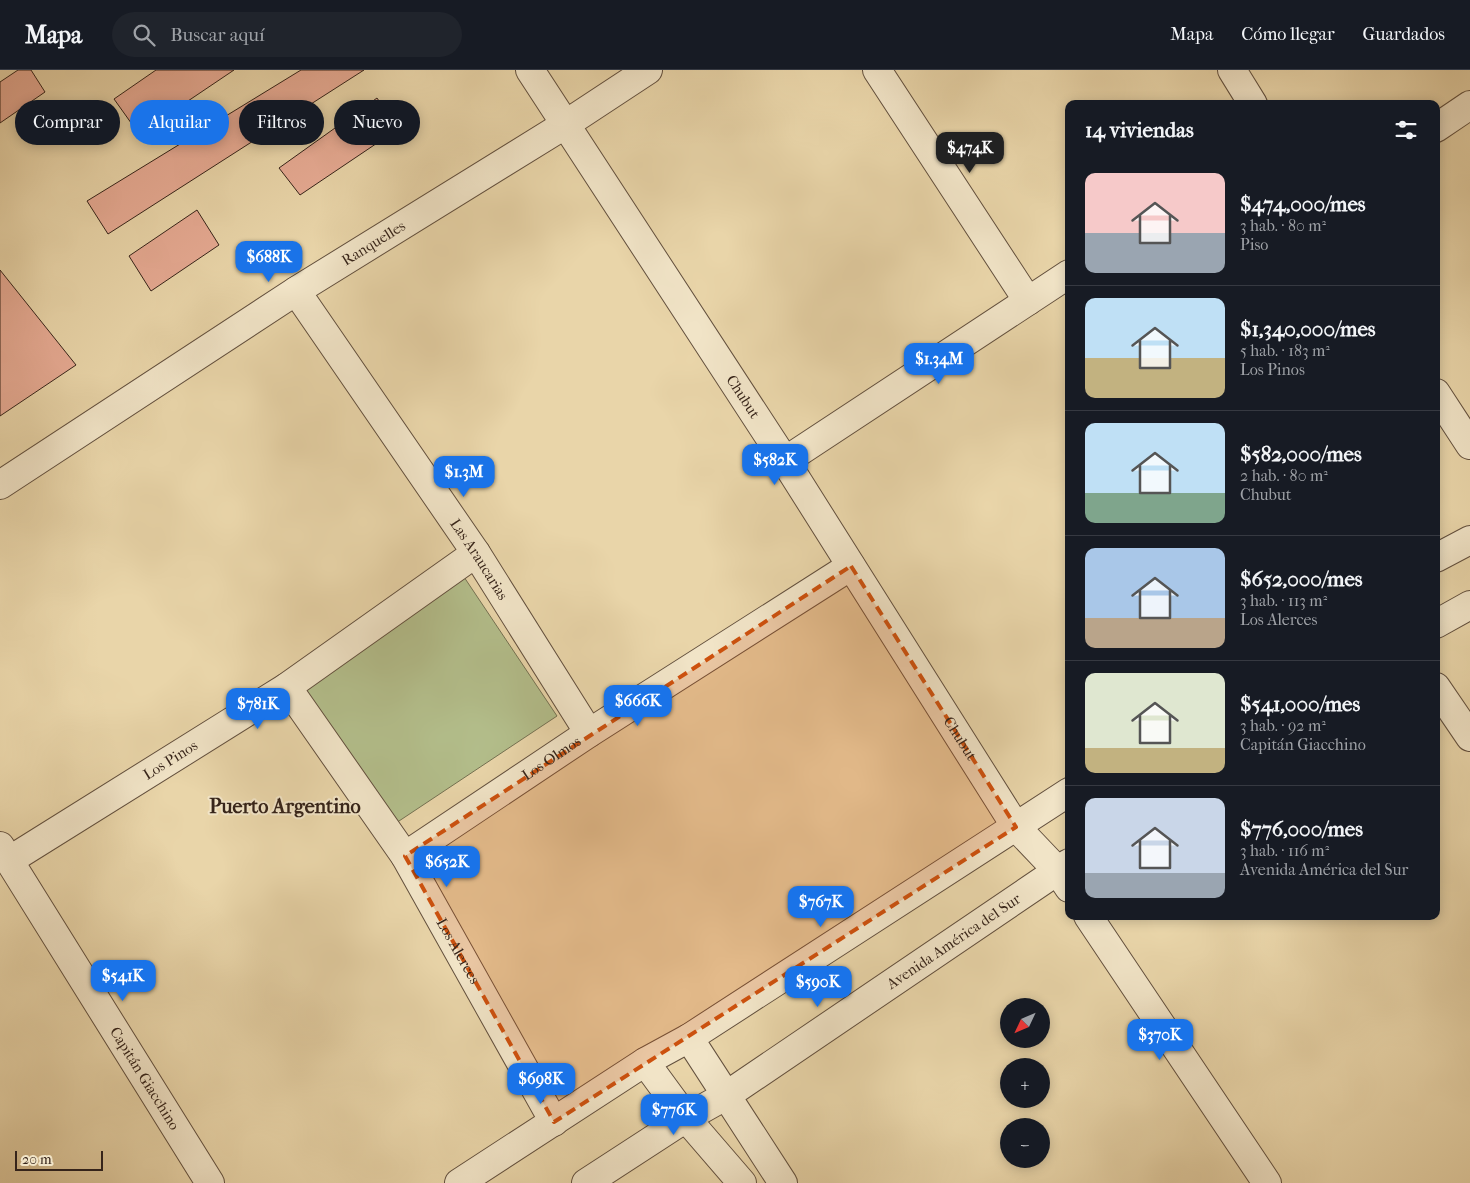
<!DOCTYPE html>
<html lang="es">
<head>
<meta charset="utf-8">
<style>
	body { margin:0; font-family:"IM FELL French Canon",serif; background:#20242c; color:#f1f3f6; height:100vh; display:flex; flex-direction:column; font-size:19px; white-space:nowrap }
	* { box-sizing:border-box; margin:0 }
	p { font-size:16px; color:#9ea1a6 }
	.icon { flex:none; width:28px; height:28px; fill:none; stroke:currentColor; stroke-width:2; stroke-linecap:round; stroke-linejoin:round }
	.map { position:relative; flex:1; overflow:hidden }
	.side { position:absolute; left:1065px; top:30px; width:375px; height:820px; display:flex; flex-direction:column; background:#171b24; border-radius:10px; box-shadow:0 2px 12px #0003 }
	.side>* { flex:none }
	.hud { position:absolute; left:15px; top:30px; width:475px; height:45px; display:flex; gap:10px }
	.needle { width:32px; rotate:226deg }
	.fabs { position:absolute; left:1000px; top:928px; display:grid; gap:10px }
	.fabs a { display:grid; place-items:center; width:50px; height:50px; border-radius:50%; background:#171b24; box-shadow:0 2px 12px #0003; font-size:25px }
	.scale { position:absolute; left:15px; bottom:12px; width:88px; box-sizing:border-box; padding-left:5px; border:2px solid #36241a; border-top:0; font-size:14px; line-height:18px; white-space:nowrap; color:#36241a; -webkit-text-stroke:4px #f1e4c7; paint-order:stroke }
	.price { position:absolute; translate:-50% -42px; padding:0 11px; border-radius:10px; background:#1a73e8; color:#fff; font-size:16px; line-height:32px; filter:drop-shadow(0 1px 2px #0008) }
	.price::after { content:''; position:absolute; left:50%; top:30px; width:15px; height:11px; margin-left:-8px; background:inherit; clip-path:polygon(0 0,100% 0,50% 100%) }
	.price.selected { background:#222; color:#fff }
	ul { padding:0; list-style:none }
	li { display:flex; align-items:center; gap:15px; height:125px; padding:0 20px }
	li+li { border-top:1px solid #363941 }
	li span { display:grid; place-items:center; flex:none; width:140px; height:100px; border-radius:10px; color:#555 }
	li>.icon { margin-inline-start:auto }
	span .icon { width:60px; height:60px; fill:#fffc; stroke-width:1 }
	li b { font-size:21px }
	h2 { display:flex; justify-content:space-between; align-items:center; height:60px; padding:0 20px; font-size:21px }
	.tag { padding:0 18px; border-radius:22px; background:#171b24; box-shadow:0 2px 12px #0003; font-size:18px; line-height:45px }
	.tag.selected { background:#1a73e8; color:#fff }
	header { display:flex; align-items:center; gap:30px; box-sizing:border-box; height:70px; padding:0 25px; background:#171b24; border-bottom:1px solid #363941 }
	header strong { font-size:24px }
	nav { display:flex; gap:28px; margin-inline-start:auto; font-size:18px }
	.search { width:350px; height:45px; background:#20242c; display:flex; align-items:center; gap:12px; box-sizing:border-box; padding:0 18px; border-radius:28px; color:#9ea1a6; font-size:19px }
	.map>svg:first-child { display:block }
</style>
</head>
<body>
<header>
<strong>Mapa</strong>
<div class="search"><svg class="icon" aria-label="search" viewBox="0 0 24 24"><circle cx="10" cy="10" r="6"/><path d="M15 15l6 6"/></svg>Buscar aquí</div>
<nav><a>Mapa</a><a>Cómo llegar</a><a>Guardados</a></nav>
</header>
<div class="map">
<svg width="1470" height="1113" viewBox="0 0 1470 1113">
	<rect width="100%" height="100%" fill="#e9d5a9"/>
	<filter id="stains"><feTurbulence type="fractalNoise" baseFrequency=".004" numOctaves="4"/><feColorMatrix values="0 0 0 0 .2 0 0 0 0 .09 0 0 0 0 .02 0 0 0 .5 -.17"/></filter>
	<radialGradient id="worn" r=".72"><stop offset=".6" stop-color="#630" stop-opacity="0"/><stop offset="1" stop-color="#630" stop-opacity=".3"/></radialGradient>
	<path fill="#b3be8b" stroke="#747152" d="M460,501L557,646L393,755L296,611Z"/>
	<g fill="#e6aa93" stroke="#36241a">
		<path d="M18,0H31L45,22L0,53V12Z"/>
		<path d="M156,0H234L139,64L114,29Z"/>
		<path d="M301,0H364L108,164L87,131Z"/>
		<path d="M377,28L398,59L300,125L279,98Z"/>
		<path d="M197,140L219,175L151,221L129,186Z"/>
		<path d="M0,200L76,295L0,346Z"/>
	</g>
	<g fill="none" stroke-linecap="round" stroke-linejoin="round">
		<g stroke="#63503e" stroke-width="30">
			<g id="minor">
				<path id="s1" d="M530,0L785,391L1016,757L1057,800L1069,818"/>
				<path d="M877,0L1028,231"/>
				<path d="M1232,0L1253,34"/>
				<path d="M1436,58L1470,35"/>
				<path id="s2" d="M296,221L476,483L589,663"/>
				<path d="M1436,323L1470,375"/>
				<path d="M785,391L1069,204"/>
				<path id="s3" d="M0,415L296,221L566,54L648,0"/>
				<path d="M1436,488L1470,470"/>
				<path d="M1436,554L1470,535"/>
				<path id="s4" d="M287,617L405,786L554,1052"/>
				<path d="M1436,617L1470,667"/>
				<path id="s5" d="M0,776L210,1113"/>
				<path id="s6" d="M405,786L589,663L851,496"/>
				<path id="s7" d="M10,790L287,617L476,483"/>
				<path d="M1088,846L1267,1113"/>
				<path d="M689,968L783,1113"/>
				<path d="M645,992L686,1048L742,1113"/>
				<path d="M459,1113L645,992L689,968L1069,722"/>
				<path id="s8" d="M586,1113L686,1048L727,1025L1069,793"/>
			</g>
		</g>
		<use href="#minor" stroke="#f1e4c7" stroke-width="28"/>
	</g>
	<path fill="#cd510e" fill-opacity="0.2" stroke="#cd510e" stroke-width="4" stroke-dasharray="10 6" stroke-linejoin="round" d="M851,496L1016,757L554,1052L405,786Z"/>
	<g text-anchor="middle" stroke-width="4" stroke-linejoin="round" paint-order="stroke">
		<g font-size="15" fill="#36241a" stroke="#f1e4c7">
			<text dy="5" stroke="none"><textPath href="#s3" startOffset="445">Ranquelles</textPath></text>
			<text dy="5" stroke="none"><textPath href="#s1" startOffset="390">Chubut</textPath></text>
			<text dy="5" stroke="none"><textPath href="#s2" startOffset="325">Las Araucarias</textPath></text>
			<text dy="5" stroke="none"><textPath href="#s1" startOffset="795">Chubut</textPath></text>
			<text dy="5" stroke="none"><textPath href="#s6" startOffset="176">Los Olmos</textPath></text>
			<text dy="5" stroke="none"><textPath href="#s7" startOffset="189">Los Pinos</textPath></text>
			<text dy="5" stroke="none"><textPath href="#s8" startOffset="440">Avenida América del Sur</textPath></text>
			<text dy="5" stroke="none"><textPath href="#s4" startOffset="315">Los Alerces</textPath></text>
			<text dy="5" stroke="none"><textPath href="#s5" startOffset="274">Capitán Giacchino</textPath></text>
		</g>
		<g font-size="20" font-weight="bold" fill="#36241a" stroke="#f1e4c7">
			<text x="285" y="743">Puerto Argentino</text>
		</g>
	</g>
	<rect width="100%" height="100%" filter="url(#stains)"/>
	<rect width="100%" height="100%" fill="url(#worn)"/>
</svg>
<div class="fabs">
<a><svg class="needle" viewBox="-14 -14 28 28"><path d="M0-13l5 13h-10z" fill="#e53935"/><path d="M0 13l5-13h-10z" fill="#9ea1a6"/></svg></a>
<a>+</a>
<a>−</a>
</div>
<div class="scale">20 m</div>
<b class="price selected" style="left:970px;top:104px">$474K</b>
<b class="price" style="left:269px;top:213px">$688K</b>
<b class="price" style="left:939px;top:315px">$1.34M</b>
<b class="price" style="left:775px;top:416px">$582K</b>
<b class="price" style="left:464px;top:428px">$1.3M</b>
<b class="price" style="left:638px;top:657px">$666K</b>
<b class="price" style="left:258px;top:660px">$781K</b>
<b class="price" style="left:447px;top:818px">$652K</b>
<b class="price" style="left:821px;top:858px">$767K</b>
<b class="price" style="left:123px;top:932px">$541K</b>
<b class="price" style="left:818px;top:938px">$590K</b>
<b class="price" style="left:1160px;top:991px">$370K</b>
<b class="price" style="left:541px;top:1035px">$698K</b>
<b class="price" style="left:674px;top:1066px">$776K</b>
<div class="hud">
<a class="tag">Comprar</a>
<a class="tag selected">Alquilar</a>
<a class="tag">Filtros</a>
<a class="tag">Nuevo</a>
</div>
<section class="side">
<h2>14 viviendas<svg class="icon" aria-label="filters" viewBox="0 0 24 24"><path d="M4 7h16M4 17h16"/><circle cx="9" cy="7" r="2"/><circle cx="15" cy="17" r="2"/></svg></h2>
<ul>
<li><span style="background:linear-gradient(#f6c9c9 60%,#9aa5b1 0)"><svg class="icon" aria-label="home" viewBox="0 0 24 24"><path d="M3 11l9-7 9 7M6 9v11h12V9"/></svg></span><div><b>$474,000/mes</b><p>3 hab. · 80 m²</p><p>Piso</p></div></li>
<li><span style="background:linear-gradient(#bfe0f5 60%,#c2b280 0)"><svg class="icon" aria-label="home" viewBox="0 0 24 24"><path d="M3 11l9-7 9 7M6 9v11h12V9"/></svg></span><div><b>$1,340,000/mes</b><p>5 hab. · 183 m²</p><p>Los Pinos</p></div></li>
<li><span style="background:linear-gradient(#bfe0f5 70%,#7fa58c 0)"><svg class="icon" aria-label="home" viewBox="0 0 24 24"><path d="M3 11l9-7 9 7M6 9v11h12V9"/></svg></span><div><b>$582,000/mes</b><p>2 hab. · 80 m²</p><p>Chubut</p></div></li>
<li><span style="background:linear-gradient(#a9c7e8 70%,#b9a48a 0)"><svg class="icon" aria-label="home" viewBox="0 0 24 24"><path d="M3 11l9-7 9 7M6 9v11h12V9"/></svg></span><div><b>$652,000/mes</b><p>3 hab. · 113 m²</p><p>Los Alerces</p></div></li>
<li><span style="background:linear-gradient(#dfe7d0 75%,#c2b280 0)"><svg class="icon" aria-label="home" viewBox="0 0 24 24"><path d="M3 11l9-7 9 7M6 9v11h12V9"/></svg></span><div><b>$541,000/mes</b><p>3 hab. · 92 m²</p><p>Capitán Giacchino</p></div></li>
<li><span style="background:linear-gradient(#c9d6e8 75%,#9aa5b1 0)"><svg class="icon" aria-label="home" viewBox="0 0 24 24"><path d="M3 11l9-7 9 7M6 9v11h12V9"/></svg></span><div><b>$776,000/mes</b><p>3 hab. · 116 m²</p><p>Avenida América del Sur</p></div></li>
</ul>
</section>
</div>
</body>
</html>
